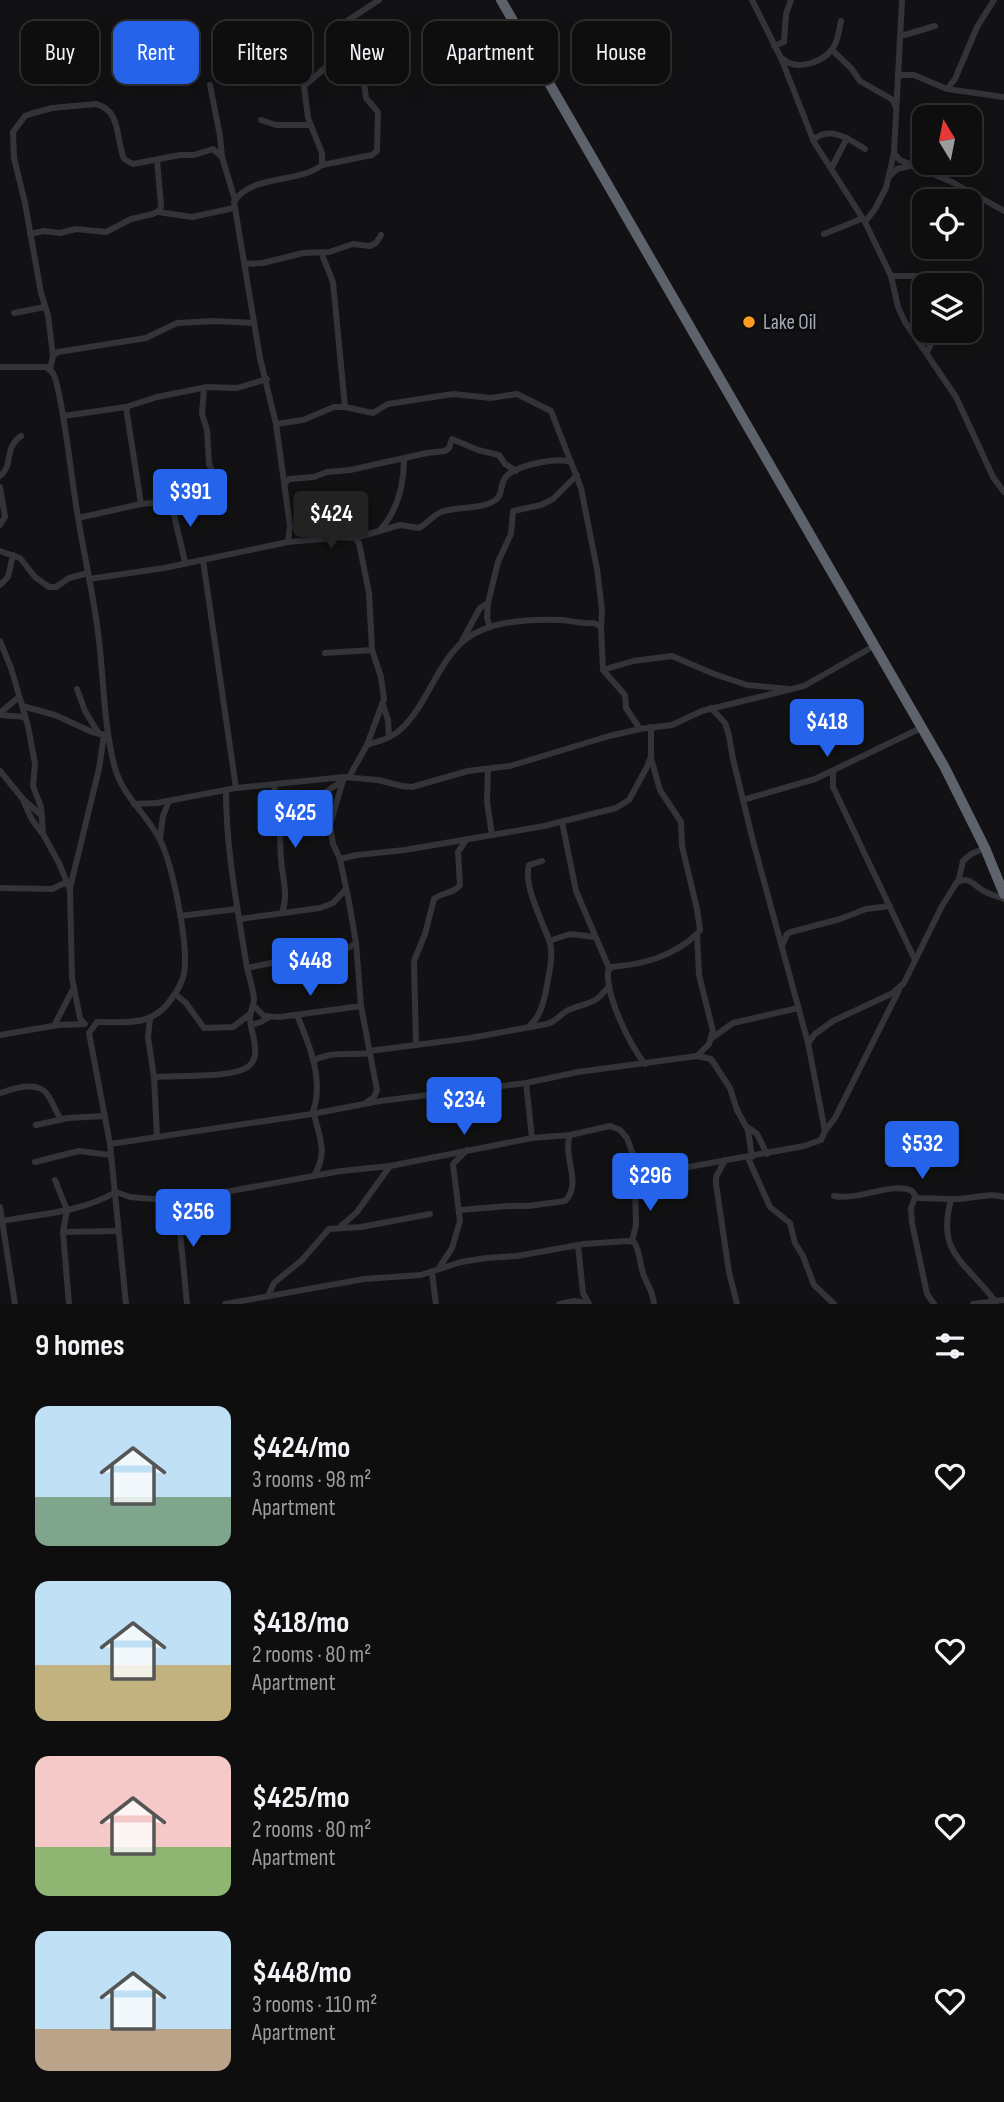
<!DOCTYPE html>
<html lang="en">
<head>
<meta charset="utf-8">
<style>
	body { margin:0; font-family:"Sofia Sans Condensed",sans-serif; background:#1c1c1d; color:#f1f3f6; height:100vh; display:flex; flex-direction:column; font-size:26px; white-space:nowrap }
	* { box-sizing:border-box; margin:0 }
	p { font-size:23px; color:#9b9c9e }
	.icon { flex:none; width:38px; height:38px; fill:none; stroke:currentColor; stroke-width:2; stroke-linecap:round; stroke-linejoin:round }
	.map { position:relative; height:1304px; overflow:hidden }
	.side { display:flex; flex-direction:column; background:#0e0e0f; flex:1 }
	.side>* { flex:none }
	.guide { position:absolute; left:21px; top:21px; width:962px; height:63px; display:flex; gap:14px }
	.needle { width:46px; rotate:350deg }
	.fabs { position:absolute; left:912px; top:105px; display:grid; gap:14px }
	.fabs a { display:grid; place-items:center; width:70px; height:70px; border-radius:14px; background:#0e0e0f; box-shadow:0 7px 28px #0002,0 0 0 2px #2e2e2f; font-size:35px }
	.price { position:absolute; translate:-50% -60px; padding:0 16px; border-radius:7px; background:#2563eb; color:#fff; font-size:23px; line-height:46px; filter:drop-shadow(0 2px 4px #0008) }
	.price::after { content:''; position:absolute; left:50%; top:42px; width:21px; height:16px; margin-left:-10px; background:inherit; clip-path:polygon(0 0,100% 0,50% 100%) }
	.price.active { background:#222; color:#fff }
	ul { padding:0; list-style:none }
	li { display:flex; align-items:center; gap:21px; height:175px; padding:0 35px }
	li span { display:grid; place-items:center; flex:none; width:196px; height:140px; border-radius:14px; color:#555 }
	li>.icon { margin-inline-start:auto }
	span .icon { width:84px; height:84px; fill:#fffc; stroke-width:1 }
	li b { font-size:30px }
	h2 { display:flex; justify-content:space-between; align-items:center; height:84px; padding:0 35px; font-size:30px }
	.pill { padding:0 24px; border-radius:14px; background:#0e0e0f; box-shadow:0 7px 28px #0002,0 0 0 2px #2e2e2f; font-size:24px; line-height:63px }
	.pill.active { background:#2563eb; color:#fff }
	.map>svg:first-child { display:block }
</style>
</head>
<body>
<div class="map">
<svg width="1004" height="1304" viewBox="0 0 1004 1304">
	<rect width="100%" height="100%" fill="#121214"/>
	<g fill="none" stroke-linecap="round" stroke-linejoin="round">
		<g stroke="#323439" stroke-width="6">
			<path d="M752,0L781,58L814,142L865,222L891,276L898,307L905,322L956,397L993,477L1004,492"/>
			<path d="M901,36L935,26"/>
			<path d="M774,46L784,42L786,14L791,0"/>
			<path d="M832,50L851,68L860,81L893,100L896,108"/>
			<path d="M783,59C796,71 823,63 833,48C838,41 839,30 841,21"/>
			<path d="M898,75H914L947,89L1004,97"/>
			<path d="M210,85L220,136L222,157"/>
			<path d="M947,89L955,79L977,27L994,0"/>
			<path d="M261,120L276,125H310"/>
			<path d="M813,140C830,125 849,139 865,149"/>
			<path d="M894,153L900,160L954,183L1004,211"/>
			<path d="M322,165L372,155L377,151L378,112L366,98L364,82L359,71L322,70"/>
			<path d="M832,167L847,138"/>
			<path d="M890,176L897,169L910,166"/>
			<path d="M158,212L192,217L234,208"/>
			<path d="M865,222L875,209L886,188L894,153L902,0"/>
			<path d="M30,234L44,231L60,233L76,229L106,232L131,219L153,214L160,210L161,205L157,160"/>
			<path d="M824,234L861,219"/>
			<path d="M321,252L333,282L345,407"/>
			<path d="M245,264L263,263L303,253L329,252L353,244L370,246L376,243L381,235"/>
			<path d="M891,276H916L940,285"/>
			<path d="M14,313L45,307"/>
			<path d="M927,352L933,340L943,331"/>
			<path d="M53,356L48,315L41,293L25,203L14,158L13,132L25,116L30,114L52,108L96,104C121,110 116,139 124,159L133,164L180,155H194L213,149L222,157L235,200"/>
			<path d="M0,367H46L53,373L56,381C67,425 70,472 78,517C84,555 93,593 98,632C104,677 103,724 115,768C123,797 147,814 160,840C173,866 189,946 184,974C182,983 177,991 172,998C153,1027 128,1022 97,1022L89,1033L110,1144L126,1304"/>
			<path d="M50,369L53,356L58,352L146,338L177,323L215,321L254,323"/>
			<path d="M126,407L141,504"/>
			<path d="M63,416L126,407L157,397L207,387L237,388L267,379"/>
			<path d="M276,424L303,420L334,407H345L373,413L388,404L453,394L491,398L517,394L551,411L581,488L597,569L602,610L601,627"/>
			<path d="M0,476C14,465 3,449 21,436"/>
			<path d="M285,483L289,479L314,477L327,472L350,470L427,453L445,451L449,448L452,439L478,450L499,455L505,464L516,471"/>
			<path d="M0,487L5,517L0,525"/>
			<path d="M171,502L185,562"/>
			<path d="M78,518L141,504L191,500L215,492L217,482L209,464L207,430L202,414L204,388"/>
			<path d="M380,530C398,510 404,485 404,459"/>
			<path d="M355,538L400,525L419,528C427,524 432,516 441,512C457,506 479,510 494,501C503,496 500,485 505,478C514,465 558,457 571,462"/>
			<path d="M288,542L290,526L276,424L260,358L234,202C251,174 298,184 322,165V153L308,118L304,86L324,69L336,54L347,21L379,0"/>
			<path d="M0,551L20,558L35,577L49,587H56L69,578L88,573"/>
			<path d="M203,560L236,788"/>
			<path d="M89,579L164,568L288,542L343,537L355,538L359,543L369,593L372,650L381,677L384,699L367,745L349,777"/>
			<path d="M0,585L8,577L13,555"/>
			<path d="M490,627L487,618L488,603L498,562L511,534L513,511L541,505L553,499L577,475"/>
			<path d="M0,641L11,668L28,726L35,764L33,786L41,807L43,834L59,863L70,890L72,978L80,1018L84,1024"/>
			<path d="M462,641L480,608L488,603"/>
			<path d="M325,653L372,650"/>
			<path d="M603,670L633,661L672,656L714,674L747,685L790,689"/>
			<path d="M77,689L85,711L99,734"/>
			<path d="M383,705L388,720L389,737"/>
			<path d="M22,706L55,715L92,732L106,735"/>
			<path d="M0,713L19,697"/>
			<path d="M0,715L25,717"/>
			<path d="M367,745C379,741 392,738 401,729C432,701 440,646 482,630C505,620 537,619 562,620C572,621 583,624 594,623L601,627L603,670L625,695L626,708L640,729"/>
			<path d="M651,758L660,790L681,822L682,846L697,909L700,930L697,934L699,975L713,1031L709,1044L697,1056"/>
			<path d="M488,769L487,802L492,835"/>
			<path d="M0,771L23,799L42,816"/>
			<path d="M833,771V787L915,960"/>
			<path d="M344,777L330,825L333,844L340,859L349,902L356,943L361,1006L377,1090L374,1097L366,1103"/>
			<path d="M274,785C278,809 280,833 281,858C282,878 289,893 282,913"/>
			<path d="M743,800L815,779L921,728"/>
			<path d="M24,802L31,818L41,832"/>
			<path d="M134,804L157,803L236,788L344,777L378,780L402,786L412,787L468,771L510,766L609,736L640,729L672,725L702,711L804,686L874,646"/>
			<path d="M278,812L293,798L320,796L342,781"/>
			<path d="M562,822L576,891L609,968"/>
			<path d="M160,838L163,816L169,801"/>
			<path d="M340,859L357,855L405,850L544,826L616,808L629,800L647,767L651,756V727"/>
			<path d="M956,883C968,876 972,883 982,890C988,894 997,896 1004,899"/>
			<path d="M0,888L52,889L67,882"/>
			<path d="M70,888L99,769L104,735"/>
			<path d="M180,916L237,909"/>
			<path d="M240,919L320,908L333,903L346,889"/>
			<path d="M549,941L570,934L595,937"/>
			<path d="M782,946L787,934L791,932L840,919L866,909L890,906"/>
			<path d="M247,968L281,961L308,963L321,961L332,958L356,943"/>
			<path d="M175,994L186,1003L204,1028L233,1027L250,1014"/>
			<path d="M254,1006L264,1016L280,1017L361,1006"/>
			<path d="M297,1015C310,1046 325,1082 312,1114"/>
			<path d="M150,1019L148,1037L154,1077L157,1136"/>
			<path d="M251,1025L261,1022L269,1017"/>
			<path d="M530,1025C540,1017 543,1004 546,991C548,977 554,957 550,943C543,922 523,886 529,865L542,861"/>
			<path d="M54,1026L74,987"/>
			<path d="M0,1035L58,1025L85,1024"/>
			<path d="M712,1038L733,1023L798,1008"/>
			<path d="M808,1043L815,1034L833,1021L893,993L904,983L942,906L959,879L963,861L971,854L985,848"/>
			<path d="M416,1045L414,961L425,934L434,899C442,892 454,894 460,885L458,852L466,840"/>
			<path d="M369,1051L470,1038L547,1024C558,1021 561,1012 571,1009C593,1000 593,1006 609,986"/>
			<path d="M313,1061C332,1050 350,1056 370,1053"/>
			<path d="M645,1064C629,1044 606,996 608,971L612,967C644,964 672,957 697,934"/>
			<path d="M154,1077C175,1075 233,1079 249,1066C262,1055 251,1033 250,1020C249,1012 254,1007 254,999C253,987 248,974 246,962C237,905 226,849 226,791"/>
			<path d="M526,1083L532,1138"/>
			<path d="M0,1093C13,1089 37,1080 47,1094C53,1102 55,1111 61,1119"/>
			<path d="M314,1114C320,1140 328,1152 314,1176"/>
			<path d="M36,1125L68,1118L104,1116"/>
			<path d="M746,1126L757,1134L767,1154"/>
			<path d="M825,1131L835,1118L899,990"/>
			<path d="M110,1144L312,1114L380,1101L526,1083L578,1072L697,1056L711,1059L730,1088L737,1110L748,1130L752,1157"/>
			<path d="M748,1158L770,1207L790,1223L795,1243L803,1256L814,1285L834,1304"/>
			<path d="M725,1160L716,1177V1184L729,1272L737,1304"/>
			<path d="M35,1162L79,1151L110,1155"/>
			<path d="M639,1176L804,1146L821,1140L825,1131L808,1043L753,841L733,759L729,736L725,723L711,708"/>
			<path d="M55,1180L67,1210L63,1232L69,1304"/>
			<path d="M116,1192L130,1197L175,1201L341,1171L390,1166L532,1138L570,1135L610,1126L620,1130L627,1138L638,1169L639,1176L635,1185L636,1225L632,1241"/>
			<path d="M834,1196C858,1201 894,1181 912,1191L917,1198C929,1198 940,1199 952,1199C969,1200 987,1192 1004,1197"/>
			<path d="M915,1197L911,1208L912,1223L927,1294L934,1304"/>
			<path d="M951,1200C936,1254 966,1262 995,1301"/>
			<path d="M175,1201L178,1211L187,1304"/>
			<path d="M0,1207L15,1304"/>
			<path d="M460,1210L508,1206H528L565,1201C583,1184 562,1156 570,1135"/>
			<path d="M2,1221C40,1214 82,1212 116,1192"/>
			<path d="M341,1226L357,1212L390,1166"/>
			<path d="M63,1232L118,1231"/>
			<path d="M578,1245L583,1293L589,1304"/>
			<path d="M439,1268L452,1248L460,1221L453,1164L467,1150"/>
			<path d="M432,1273L436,1304"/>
			<path d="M268,1296L274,1283L302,1260L329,1229L361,1227L430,1214"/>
			<path d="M225,1304L364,1279L421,1275L461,1262L486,1258L517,1256L584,1244L627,1241L634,1242C641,1253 639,1264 644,1276C648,1286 653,1292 654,1304"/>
			<path d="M559,1304L574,1301L588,1303"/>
			<path d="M973,1304L1004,1300"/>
		</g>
		<path stroke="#5e636b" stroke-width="10" d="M501,0L944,766L985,848L1004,894"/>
	</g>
	<circle fill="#ff9c1f" stroke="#0d0d0f" stroke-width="2.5" cx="749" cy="322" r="7"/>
	<g text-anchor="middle" stroke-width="6" stroke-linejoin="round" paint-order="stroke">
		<g font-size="21" fill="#a2aab6" stroke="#0d0d0f" text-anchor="start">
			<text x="763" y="329">Lake Oil</text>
		</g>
	</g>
</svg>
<div class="fabs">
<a><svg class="needle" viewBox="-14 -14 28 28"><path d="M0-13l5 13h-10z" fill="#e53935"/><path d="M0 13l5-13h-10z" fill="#9b9c9e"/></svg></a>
<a><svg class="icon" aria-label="locate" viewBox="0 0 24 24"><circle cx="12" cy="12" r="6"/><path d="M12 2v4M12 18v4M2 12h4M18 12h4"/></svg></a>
<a><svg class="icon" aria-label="layers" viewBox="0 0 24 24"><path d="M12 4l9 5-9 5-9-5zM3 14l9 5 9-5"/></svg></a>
</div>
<b class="price" style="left:190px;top:529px">$391</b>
<b class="price active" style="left:331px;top:551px">$424</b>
<b class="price" style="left:827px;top:759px">$418</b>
<b class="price" style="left:295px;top:850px">$425</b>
<b class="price" style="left:310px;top:998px">$448</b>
<b class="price" style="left:464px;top:1137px">$234</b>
<b class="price" style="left:922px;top:1181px">$532</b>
<b class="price" style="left:650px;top:1213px">$296</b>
<b class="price" style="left:193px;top:1249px">$256</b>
<div class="guide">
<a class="pill">Buy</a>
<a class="pill active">Rent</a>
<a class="pill">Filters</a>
<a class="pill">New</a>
<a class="pill">Apartment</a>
<a class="pill">House</a>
</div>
</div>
<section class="side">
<h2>9 homes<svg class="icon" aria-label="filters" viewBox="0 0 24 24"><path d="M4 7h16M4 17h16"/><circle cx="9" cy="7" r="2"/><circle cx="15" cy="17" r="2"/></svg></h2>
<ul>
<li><span style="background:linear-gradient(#bfe0f5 65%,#7fa58c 0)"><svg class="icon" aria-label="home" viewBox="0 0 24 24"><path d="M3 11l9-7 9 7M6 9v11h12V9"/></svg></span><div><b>$424/mo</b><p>3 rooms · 98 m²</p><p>Apartment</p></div><svg class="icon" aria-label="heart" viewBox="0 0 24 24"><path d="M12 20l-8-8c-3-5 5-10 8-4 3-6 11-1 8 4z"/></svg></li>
<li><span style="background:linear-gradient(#bfe0f5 60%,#c2b280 0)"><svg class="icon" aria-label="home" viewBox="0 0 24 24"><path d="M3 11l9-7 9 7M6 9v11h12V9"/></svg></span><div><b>$418/mo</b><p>2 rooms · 80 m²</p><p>Apartment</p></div><svg class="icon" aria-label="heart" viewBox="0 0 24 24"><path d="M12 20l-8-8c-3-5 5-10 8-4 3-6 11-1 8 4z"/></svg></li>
<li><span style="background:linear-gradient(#f6c9c9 65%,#8fb573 0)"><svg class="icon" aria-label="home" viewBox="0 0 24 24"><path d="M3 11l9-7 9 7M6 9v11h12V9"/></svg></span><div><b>$425/mo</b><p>2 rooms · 80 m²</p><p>Apartment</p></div><svg class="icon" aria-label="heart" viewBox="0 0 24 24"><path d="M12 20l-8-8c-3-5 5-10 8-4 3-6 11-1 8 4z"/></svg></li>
<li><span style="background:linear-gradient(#bfe0f5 70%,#b9a48a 0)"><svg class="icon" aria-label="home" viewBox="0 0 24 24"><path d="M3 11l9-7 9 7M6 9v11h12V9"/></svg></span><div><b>$448/mo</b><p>3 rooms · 110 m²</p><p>Apartment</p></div><svg class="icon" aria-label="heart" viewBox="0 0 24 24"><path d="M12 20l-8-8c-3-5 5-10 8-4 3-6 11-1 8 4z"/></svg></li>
</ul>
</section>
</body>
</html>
